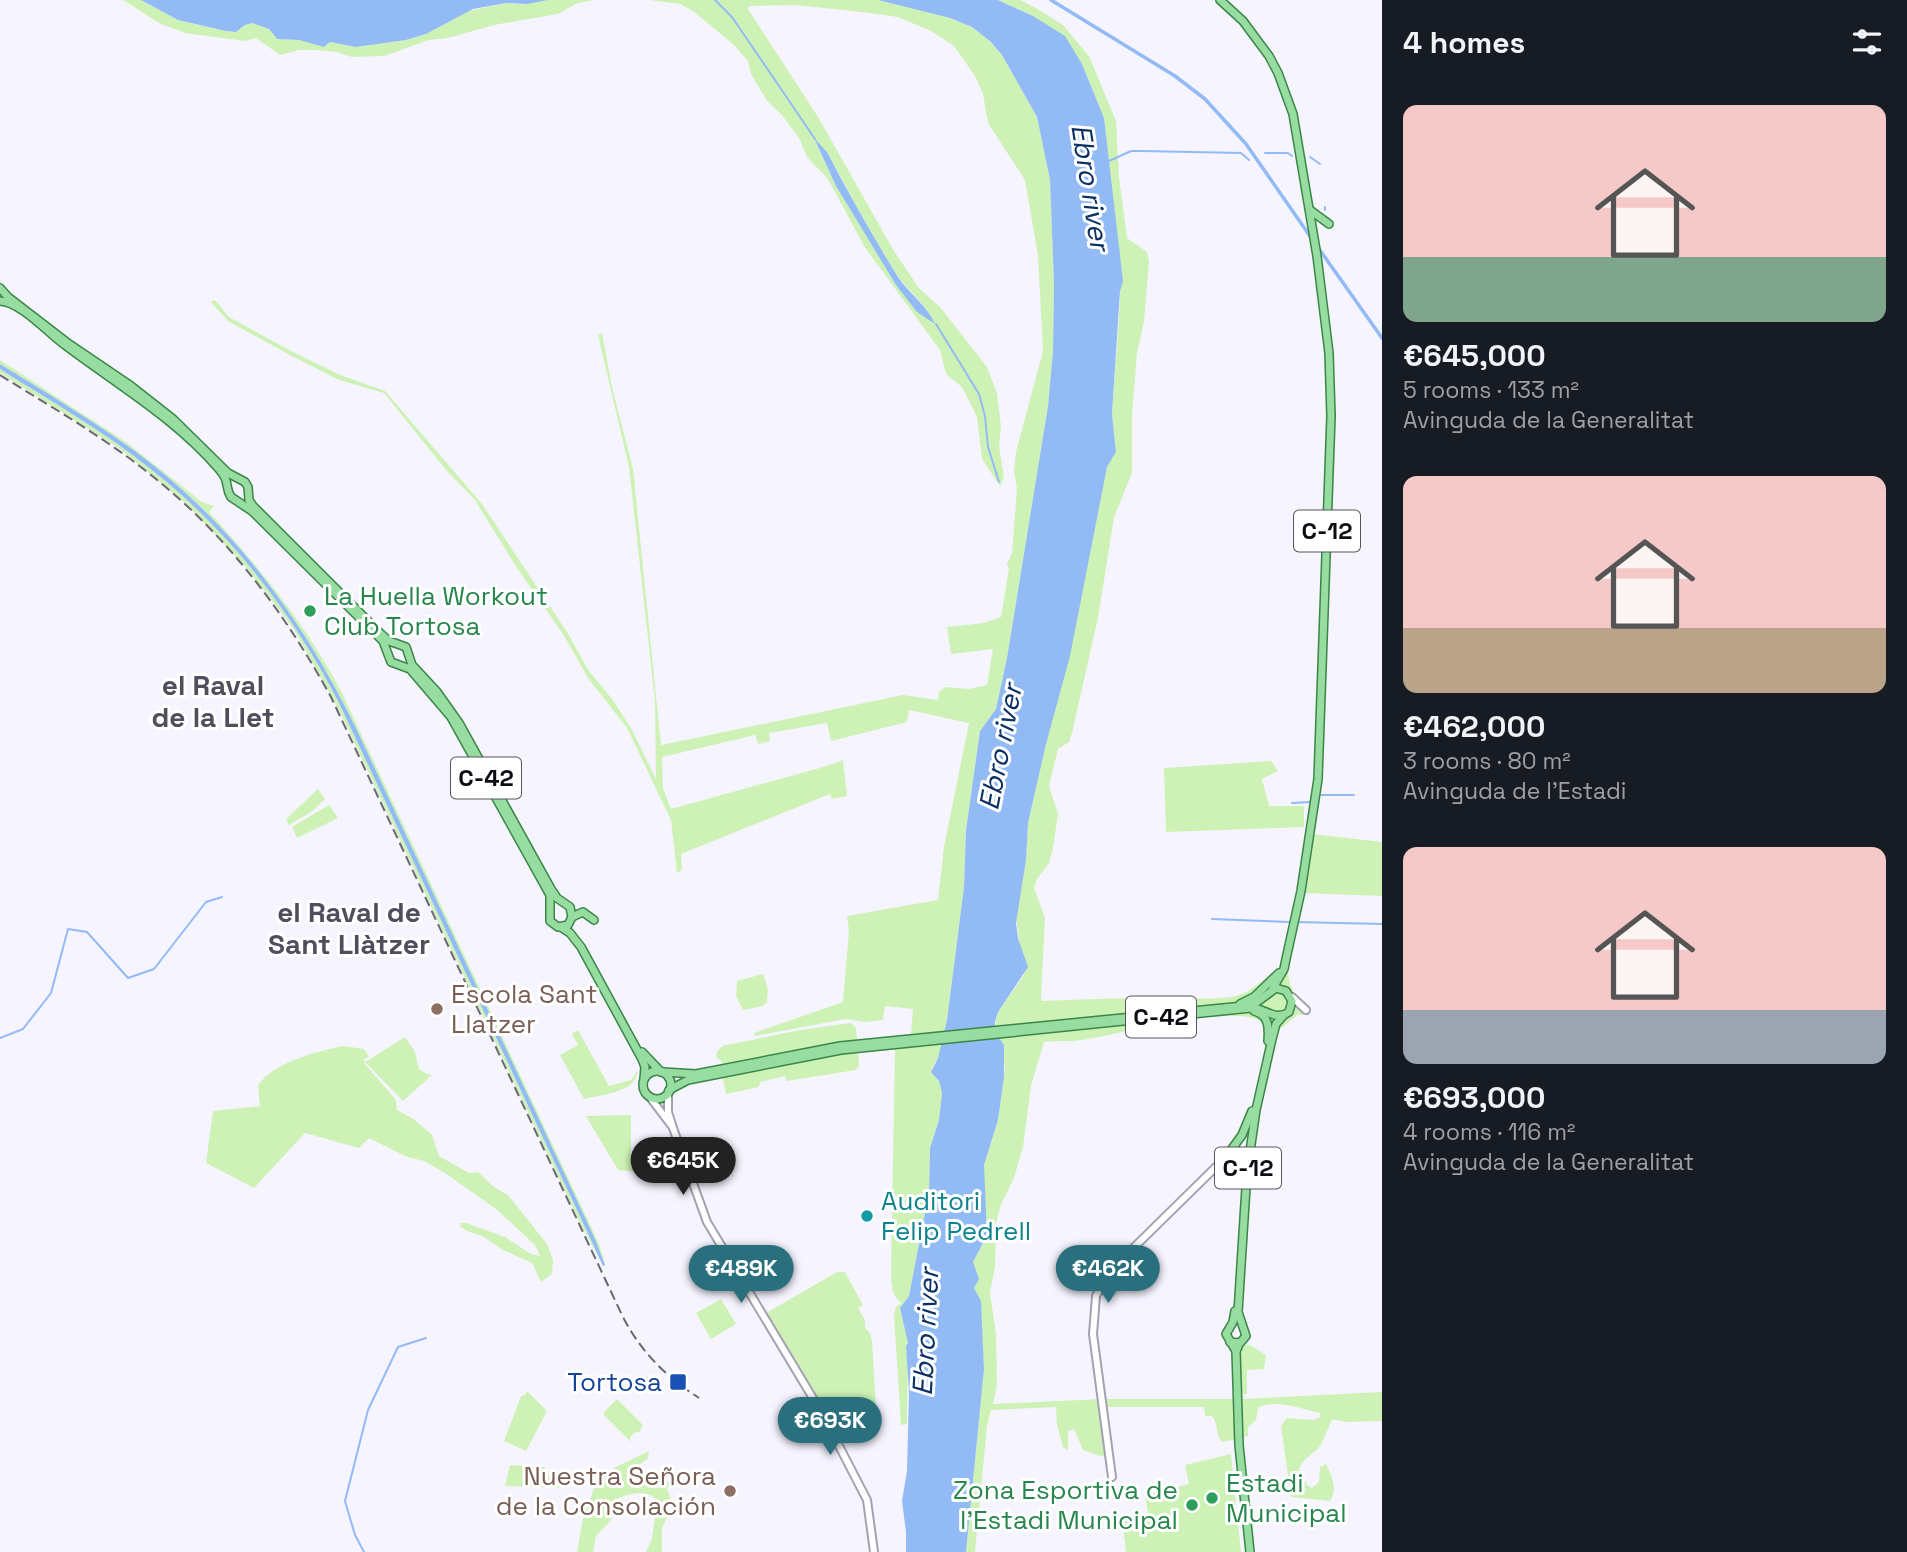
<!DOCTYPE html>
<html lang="en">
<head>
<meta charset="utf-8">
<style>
	body { margin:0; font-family:"Space Grotesk",sans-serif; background:#242831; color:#f1f3f6; height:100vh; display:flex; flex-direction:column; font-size:26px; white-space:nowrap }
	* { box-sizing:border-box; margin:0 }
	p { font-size:23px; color:#9ea1a6 }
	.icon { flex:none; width:38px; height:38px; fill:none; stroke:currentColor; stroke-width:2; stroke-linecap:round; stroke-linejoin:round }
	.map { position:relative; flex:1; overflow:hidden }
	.drawer { display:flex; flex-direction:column; background:#171b24; width:525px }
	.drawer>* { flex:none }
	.price { position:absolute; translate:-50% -60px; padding:0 16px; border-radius:24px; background:#296f7d; color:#fff; font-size:23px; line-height:46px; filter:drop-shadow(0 2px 4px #0008) }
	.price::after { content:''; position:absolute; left:50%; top:42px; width:21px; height:16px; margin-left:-10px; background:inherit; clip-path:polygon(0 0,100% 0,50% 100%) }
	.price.current { background:#222; color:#fff }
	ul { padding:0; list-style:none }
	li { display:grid; align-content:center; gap:14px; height:371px; padding:0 21px }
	li span { display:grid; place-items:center; height:217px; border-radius:14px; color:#555 }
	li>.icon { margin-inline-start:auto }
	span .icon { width:126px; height:126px; fill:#fffc; stroke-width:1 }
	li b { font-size:30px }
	h2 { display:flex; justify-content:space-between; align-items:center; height:84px; padding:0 21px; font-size:30px }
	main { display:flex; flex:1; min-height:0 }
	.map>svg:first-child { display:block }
</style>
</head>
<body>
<main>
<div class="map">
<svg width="1382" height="1552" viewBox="0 0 1382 1552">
	<rect width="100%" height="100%" fill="#f6f4ff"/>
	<g fill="#cef2b6" fill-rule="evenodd">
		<path d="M123,0H141L178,20L226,31L236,32L245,25L252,23L269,29L277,39L299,40L324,47L330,42L356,47L406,40L426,34L469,11L506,3L522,4L548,0H595L578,3L558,14L494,25L448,38L429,40L384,56L352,57L337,52L315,50H299L280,55L256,38L245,41L185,33L159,23Z"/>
		<path d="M650,0H878L950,18L972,27L987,38L1002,55L1037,117L1050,180L1054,284L1053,351L1048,406L1007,658L996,709L980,731L966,830L964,887L947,1020L938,1058L932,1068L939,1081L942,1093L939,1120L930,1148L929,1192L909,1296L900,1308L908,1340L907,1424L901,1425L894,1316L896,1306L902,1303C891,1296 891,1282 891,1270L895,1048L910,1047L913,1009L885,1006L883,1020L865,1022L846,1019L755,1036L754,1033L843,1002L849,931L847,916L938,900L944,847L969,723L909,710L907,722L831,741L827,723L769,733L770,741L758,744L755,735L662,757L663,788L671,809L827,766L843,760L847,796L832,799L830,794L681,854L682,870L677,873L671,820L627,728L588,678L563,634L517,568L475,500L446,470L384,393L339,380L288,354L228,321L211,302L215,300L229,317L291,351L340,375L385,391L482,504L567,632L589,671L612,699L631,728L656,779L655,701L629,467L598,335L602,333L612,387L633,469L661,745L903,695L938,700L939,692L945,687L968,689L987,685L993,649L951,654L947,627L984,623L1001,617L1009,569L1007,564L1012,553L1017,489L1014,471L1016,452L1043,351L1038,256L1025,180L988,123L983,94L975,76L954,46L931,31L898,17L862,12L795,5L749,6L748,9L818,117L894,251L919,288L940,307L987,367L997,393L1001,427L999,446L1004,478L1000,486L982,459L977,417L962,387L946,374L940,350L864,246L828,179L807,157L799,138L782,115L767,101L751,74L748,61L733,44L693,11L680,4ZM815,141L827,152C850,193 872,237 898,276C909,293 928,305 934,323L896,285L836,186Z"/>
		<path d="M998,0H1020L1036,8L1063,25L1089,56L1116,121L1119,177L1127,238L1147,252L1149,261L1144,322L1137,353L1132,416V473L1114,517L1098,618L1072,733L1069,742L1058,749L1049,786L1058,814L1053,848L1049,863L1037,879L1034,888L1045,918L1041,998L1042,1001C1083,999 1125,998 1166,998C1188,998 1209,1000 1231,997C1258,993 1264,970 1288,970C1288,986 1296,1000 1310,1007L1309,1015H1297L1282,1028L1264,1030L1262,1022C1234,1002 1118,1035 1082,1040C1069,1042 1057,1040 1044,1042L1031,1086L1023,1147L1014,1178L1001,1205L996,1222L995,1267L990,1293L996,1334L997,1385L993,1404L1102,1399H1240L1382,1392V1421L1347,1422L1332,1419C1331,1422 1322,1444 1320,1446C1313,1455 1304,1457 1299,1469L1307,1485L1312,1488L1319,1482L1320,1467L1326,1464C1332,1475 1338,1490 1330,1501L1291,1497L1281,1426L1287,1418L1313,1420L1320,1417V1413C1302,1409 1274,1398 1258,1408L1256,1420L1248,1427V1436L1223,1442C1215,1437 1219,1424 1212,1416H1205L1204,1407H1107L1112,1455L1100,1456L1083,1450L1074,1429L1068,1431V1450L1063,1447L1057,1425L1056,1407L991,1410L987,1426L975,1552H966L984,1369L981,1315L974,1288L973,1262L985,1241L988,1231L984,1205V1165L998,1120L1005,1067L995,1027L998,1012L1024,975L1016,917L1026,860L1028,823L1107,467L1116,452L1112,414L1120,302L1104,118L1082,64L1033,16Z"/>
		<path d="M0,360L126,442L202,502L214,506L209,512C260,568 307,626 342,693L599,1244L606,1265L355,726C301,615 227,516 125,444C85,416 42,390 0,364Z"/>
		<path d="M0,369C50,401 102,430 148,467C228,529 293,613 339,703L603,1266L579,1221L339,710L293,628L245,566L185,503L120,449L0,373Z"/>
		<path d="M1271,761L1278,771L1262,779L1269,806H1304V827L1166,832L1164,768Z"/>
		<path d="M318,789L325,799L311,812L289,825L286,819Z"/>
		<path d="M329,805L338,818L297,838L292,827Z"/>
		<path d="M1312,834L1382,842V896L1302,893Z"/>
		<path d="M763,974L768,989L767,1002L763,1006L743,1010L736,996L737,981Z"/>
		<path d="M851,1023L856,1028L859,1066L856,1070L787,1081L785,1076L760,1082L759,1087L726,1094L723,1079L728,1075L842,1054L840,1043L724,1064L716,1057L717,1052L722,1046L800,1030Z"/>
		<path d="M578,1030L609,1086L631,1080L638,1070C636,1093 603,1094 584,1099L560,1055L578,1045L572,1034Z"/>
		<path d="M405,1037L415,1052L419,1069L427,1074L432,1075L403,1101L365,1062Z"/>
		<path d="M343,1046L364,1049L369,1057L364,1059L365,1064L396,1100L397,1110L415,1120L432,1135L439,1156L469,1173L478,1172L494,1187L508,1195L547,1244L553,1260L552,1274L541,1282L532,1263L503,1250L484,1237L467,1231L460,1226L461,1223H466L505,1237L531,1254L540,1256L535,1245L496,1209L445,1173L424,1161L407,1157L369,1138L359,1148L305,1133L254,1188L206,1163L213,1111L260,1106L258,1086C271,1063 318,1051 343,1046Z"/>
		<path d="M631,1115V1160L638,1172L618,1170L586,1116Z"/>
		<path d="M837,1272H845L863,1305L858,1308L865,1320V1328L870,1333L872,1341L876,1406L879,1416L830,1417L770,1319L768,1312Z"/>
		<path d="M721,1299L736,1324L711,1339L696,1313Z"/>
		<path d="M1244,1345H1250L1266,1355L1264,1369L1247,1370V1394H1240V1352Z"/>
		<path d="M527,1391L547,1411L526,1451L504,1441L521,1396L525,1395Z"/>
		<path d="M617,1399L643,1425L639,1433L637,1431L630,1437L631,1442L604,1415V1412Z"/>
		<path d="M649,1451L648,1458L627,1475L628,1483L631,1487L651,1481L656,1489L669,1481L673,1482L667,1488L672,1503L666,1511L667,1518L662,1528V1552H646L652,1539L657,1501C649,1489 629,1493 617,1499L611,1520L596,1536L593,1552H577L583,1518L595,1486L610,1470Z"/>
		<path d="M1231,1454L1241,1552H1126L1122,1518L1148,1515L1145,1495L1189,1484L1185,1465Z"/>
		<path d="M510,1465L545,1467V1475L558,1476L559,1488L505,1486Z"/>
	</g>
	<g fill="#92bbf6">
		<path d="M141,0H548L527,4L506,3L473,9L426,34L406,40L356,47L330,42L324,47L299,40L277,39L269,29L252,23L245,25L236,32L226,31L178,20Z"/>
		<path d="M878,0H998L1033,16L1065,36L1082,64L1104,118L1123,281L1120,291L1112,414L1116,452L1107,467L1070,656L1046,744L1028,823L1026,860L1016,923L1018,938L1028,967L998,1012L995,1022V1032L1004,1045V1077L998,1120L984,1165L987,1236L973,1262L979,1279L974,1288L981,1301L984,1369L966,1552H906V1532L902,1501L907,1471L909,1393L906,1346L908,1343L900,1308L909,1296L929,1192L930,1148L939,1120L942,1093L939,1081L931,1072L938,1058L947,1020L964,887L966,830L980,731L996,709L1007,658L1048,406L1053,351L1054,284L1050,180L1037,117L1002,55L990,41L972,27L950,18Z"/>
		<path d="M814,138L827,152C849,194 873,237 898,277C909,294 927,305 935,324L917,312L896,285L836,186Z"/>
		<path d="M0,364C42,390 85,416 125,444C227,516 301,615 355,726L595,1239L605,1265L603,1266L591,1240L339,703C293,613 228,529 148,467C102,430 50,401 0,369Z"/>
	</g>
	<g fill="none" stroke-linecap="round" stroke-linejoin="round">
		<g stroke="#92bbf6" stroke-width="2">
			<path d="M715,0L732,17L815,139"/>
			<path d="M1265,153H1288L1292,156"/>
			<path d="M1310,157L1320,164"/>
			<path d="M1109,161L1131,151H1142L1241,153L1249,160"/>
			<path d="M1325,207V210"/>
			<path d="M936,324L979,394L985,416L988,447L999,482"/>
			<path d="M1321,795H1354"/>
			<path d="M1292,803L1310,802"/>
			<path d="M1212,919L1290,922"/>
			<path d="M1296,922L1382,924"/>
			<path d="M0,1038L23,1029L51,993L68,929L87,932L128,978L154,969L206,902L222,897"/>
			<path d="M364,1552L355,1535L345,1501L368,1410L398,1347L426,1338"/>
		</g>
		<g stroke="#92bbf6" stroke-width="3.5">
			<path d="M1051,0L1175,76L1205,99L1246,144L1312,239"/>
			<path d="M1317,246L1382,338"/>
		</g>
		<g stroke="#a4a1b2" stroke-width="10">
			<g id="secondary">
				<path d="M1292,997L1306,1010"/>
				<path d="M668,1092V1112L673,1128L707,1222L823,1415L867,1500L874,1552"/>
				<path d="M649,1096L671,1125"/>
				<path d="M1112,1477L1093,1334L1096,1296L1112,1269L1226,1157"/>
			</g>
		</g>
		<g stroke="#3a8646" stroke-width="10">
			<g id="primary">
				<path d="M1220,0L1243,21L1269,56L1278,73L1293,114L1317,256L1329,353L1331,416L1318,779L1301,891L1286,959L1284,969L1273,988"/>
				<path d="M1310,210L1329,224"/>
				<path d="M0,288L8,297L69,344L131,386L173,419L228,473L245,482L248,487L249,500L253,506L382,635L389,641L406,647L412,665L437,692L459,723L551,889L557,898L570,907L572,917L568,925L558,927L550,921V895L451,717L410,669L391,662L383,641L252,511L231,497C224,486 231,483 219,469C175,418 118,385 65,345C48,333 21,302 0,301"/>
				<path d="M572,917L583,912L594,920"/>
				<path d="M561,927L570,933L581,947L642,1059L645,1067L644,1079"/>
				<path d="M1240,1004L1254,997L1279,973"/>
				<path d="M1254,1011C1269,1015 1269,1027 1268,1041"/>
				<path d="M642,1052L661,1072"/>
				<circle cx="657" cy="1085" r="14"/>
				<path d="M663,1072L696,1074L840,1046L1253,1005L1276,988L1286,991L1292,1001L1289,1012C1275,1022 1266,1008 1251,1008L841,1050L688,1080L669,1090"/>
				<path d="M1230,1155L1235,1151L1242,1154L1243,1177"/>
				<path d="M1226,1157L1242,1135L1252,1111"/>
				<path d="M1235,1311L1233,1322L1226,1334L1236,1351"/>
				<path d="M1230,1342L1240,1343L1246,1336L1238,1312L1247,1172L1256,1110L1272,1039L1276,1024L1283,1016"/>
				<path d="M1238,1347L1236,1351L1239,1445L1250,1552"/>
			</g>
		</g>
		<use href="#secondary" stroke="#fff" stroke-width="6"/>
		<use href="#primary" stroke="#97dda1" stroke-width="7"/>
		<path stroke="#69676f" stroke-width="2" stroke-dasharray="10 5" stroke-linecap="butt" d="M0,375C51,407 104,437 151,475C227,535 285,613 331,697L622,1315C640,1351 665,1376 699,1398"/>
	</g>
	<g fill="#2e9e5b" stroke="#fff" stroke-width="2.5">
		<circle cx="310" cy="611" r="7"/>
		<circle cx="1212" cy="1498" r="7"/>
		<circle cx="1192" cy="1505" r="7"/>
	</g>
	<g fill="#8d6e63" stroke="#fff" stroke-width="2.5">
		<circle cx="437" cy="1009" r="7"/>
		<circle cx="730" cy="1491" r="7"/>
	</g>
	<circle fill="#0f9aa8" stroke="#fff" stroke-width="2.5" cx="867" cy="1216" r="7"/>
	<rect fill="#1a4fb4" stroke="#fff" stroke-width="2.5" x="669" y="1373" width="18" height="18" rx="3.5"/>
	<g text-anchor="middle" stroke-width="6" stroke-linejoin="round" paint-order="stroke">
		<g fill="#fff" stroke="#565559" stroke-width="2">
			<rect x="1294" y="510.5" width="66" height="41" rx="5"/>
			<rect x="451" y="757.5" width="70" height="41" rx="5"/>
			<rect x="1126" y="996.5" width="70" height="41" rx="5"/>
			<rect x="1215" y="1147.5" width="66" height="41" rx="5"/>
		</g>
		<g font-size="24" font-weight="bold" fill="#0d0c12">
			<text x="1327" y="539">C-12</text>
			<text x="486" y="786">C-42</text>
			<text x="1161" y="1025">C-42</text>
			<text x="1248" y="1176">C-12</text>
		</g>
		<g font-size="26" fill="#27864d" stroke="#fff" text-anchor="start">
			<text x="324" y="605">La Huella Workout<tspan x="324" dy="30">Club Tortosa</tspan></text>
			<text x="1226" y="1492">Estadi<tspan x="1226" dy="30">Municipal</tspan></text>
			<text x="1178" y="1499" text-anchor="end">Zona Esportiva de<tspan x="1178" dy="30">l'Estadi Municipal</tspan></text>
		</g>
		<g font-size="26" fill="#785e54" stroke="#fff" text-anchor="start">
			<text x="451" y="1003">Escola Sant<tspan x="451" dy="30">Llatzer</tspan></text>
			<text x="716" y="1485" text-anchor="end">Nuestra Señora<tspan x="716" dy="30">de la Consolación</tspan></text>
		</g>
		<g font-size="26" fill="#0d838f" stroke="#fff" text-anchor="start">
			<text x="881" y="1210">Auditori<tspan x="881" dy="30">Felip Pedrell</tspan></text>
		</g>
		<g font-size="26" fill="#164399" stroke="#fff" text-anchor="end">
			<text x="662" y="1391">Tortosa</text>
		</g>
		<g font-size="28" font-style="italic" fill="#092f63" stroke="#fff">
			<text transform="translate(1091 187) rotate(81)" y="10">Ebro river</text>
			<text transform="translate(1000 747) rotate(-79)" y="10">Ebro river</text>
			<text transform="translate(925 1332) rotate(-87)" y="10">Ebro river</text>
		</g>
		<g font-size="28" font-weight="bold" fill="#504d5c" stroke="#fff">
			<text x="213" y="695">el Raval<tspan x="213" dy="32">de la Llet</tspan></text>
			<text x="349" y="922">el Raval de<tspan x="349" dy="32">Sant Llàtzer</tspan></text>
		</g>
	</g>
</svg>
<b class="price current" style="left:683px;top:1197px">€645K</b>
<b class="price" style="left:741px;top:1305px">€489K</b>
<b class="price" style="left:1108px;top:1305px">€462K</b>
<b class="price" style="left:830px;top:1457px">€693K</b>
</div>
<section class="drawer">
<h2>4 homes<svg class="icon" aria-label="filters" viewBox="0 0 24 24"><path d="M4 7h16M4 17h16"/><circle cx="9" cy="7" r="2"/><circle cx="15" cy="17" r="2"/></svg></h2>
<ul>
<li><span style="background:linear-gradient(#f6c9c9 70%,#7fa58c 0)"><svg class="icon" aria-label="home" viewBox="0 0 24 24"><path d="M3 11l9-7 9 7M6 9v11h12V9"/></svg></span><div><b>€645,000</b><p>5 rooms · 133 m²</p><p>Avinguda de la Generalitat</p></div></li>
<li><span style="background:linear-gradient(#f6c9c9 70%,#b9a48a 0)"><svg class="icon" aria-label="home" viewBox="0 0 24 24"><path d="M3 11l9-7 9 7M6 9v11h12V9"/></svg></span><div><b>€462,000</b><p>3 rooms · 80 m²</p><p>Avinguda de l'Estadi</p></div></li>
<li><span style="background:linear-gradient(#f6c9c9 75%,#9aa5b1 0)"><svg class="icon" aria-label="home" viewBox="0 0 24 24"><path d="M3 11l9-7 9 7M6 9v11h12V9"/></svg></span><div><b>€693,000</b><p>4 rooms · 116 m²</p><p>Avinguda de la Generalitat</p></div></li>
</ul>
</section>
</main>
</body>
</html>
